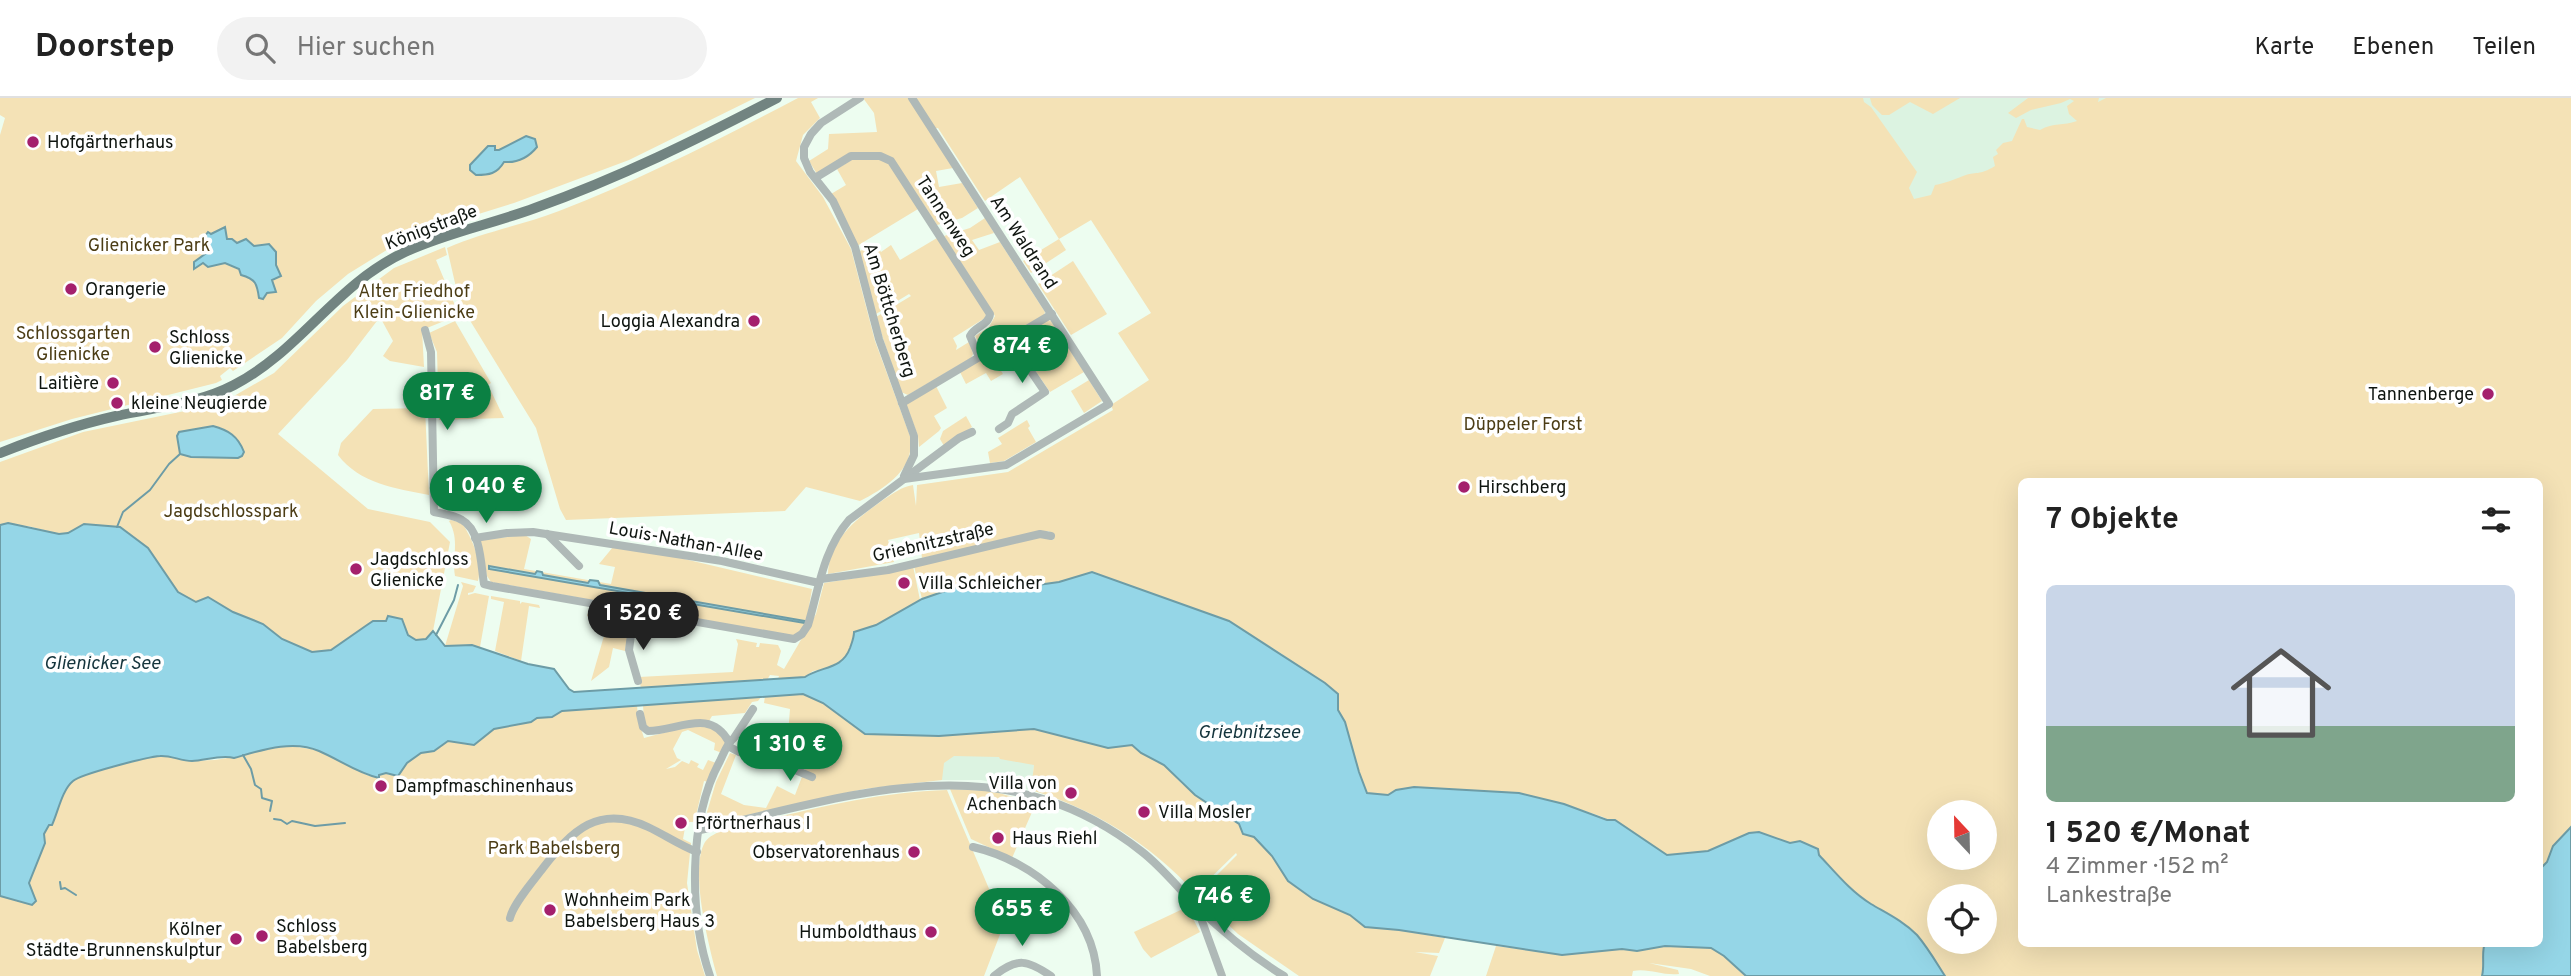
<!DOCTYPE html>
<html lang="de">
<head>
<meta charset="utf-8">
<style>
	body { margin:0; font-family:Overpass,sans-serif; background:#f2f2f2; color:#222; height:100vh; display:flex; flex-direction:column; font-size:26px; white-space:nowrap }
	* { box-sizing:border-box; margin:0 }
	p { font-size:23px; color:#767676 }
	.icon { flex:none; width:38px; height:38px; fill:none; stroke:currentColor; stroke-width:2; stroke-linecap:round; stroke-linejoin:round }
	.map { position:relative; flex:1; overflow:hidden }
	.side { position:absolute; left:2018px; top:380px; width:525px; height:469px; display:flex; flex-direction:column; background:#fff; border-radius:10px; box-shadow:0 7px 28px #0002 }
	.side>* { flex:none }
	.needle { width:46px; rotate:338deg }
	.controls { position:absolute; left:1927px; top:702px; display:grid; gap:14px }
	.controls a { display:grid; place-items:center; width:70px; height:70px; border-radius:50%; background:#fff; box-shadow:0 7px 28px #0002; font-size:35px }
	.price { position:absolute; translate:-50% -60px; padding:0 16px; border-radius:24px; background:#0b8043; color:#fff; font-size:23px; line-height:46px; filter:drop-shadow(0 2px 4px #0008) }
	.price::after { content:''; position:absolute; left:50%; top:42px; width:21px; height:16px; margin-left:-10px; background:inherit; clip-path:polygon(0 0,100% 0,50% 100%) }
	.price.on { background:#222; color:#fff }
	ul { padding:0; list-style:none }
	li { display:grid; align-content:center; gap:14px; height:371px; padding:0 28px }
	li span { display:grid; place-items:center; height:217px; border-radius:10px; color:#555 }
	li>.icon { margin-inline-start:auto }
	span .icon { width:126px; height:126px; fill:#fffc; stroke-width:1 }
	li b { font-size:30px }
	h2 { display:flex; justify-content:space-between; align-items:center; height:84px; padding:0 28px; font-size:30px }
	header { display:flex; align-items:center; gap:42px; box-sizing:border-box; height:98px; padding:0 35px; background:#fff; border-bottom:2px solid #e0e0e0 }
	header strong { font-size:33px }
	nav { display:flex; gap:38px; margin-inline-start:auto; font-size:24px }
	.search { width:490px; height:63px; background:#f2f2f2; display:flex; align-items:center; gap:18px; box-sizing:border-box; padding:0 24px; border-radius:38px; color:#767676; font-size:26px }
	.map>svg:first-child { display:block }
</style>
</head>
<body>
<header>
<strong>Doorstep</strong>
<div class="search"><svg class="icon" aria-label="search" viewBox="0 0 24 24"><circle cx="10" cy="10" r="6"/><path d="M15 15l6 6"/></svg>Hier suchen</div>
<nav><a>Karte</a><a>Ebenen</a><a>Teilen</a></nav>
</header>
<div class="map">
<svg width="2571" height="878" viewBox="0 0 2571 878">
	<rect width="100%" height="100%" fill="#edfdf0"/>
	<g fill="#dcf3e1">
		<path d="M1837,0H2116L2094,16L1912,113Z"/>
		<path d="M930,653L1035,659L1031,692L981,682H930Z"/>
	</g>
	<g fill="#f4e2b6" fill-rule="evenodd">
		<path d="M0,0H755L629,62L514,105L411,137L348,176L316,203L282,240L233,273L230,270L220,278L222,282L216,285L72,321L0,344V37L5,20L0,17Z"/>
		<path d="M798,0H818L811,4L820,20L803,37L796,63L823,99L851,151L875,243L910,338C916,371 885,390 860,403L806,389L785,413L566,422L560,411L536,330L466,216L455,185L447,150C483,134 523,127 559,113C642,81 720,41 798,0Z"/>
		<path d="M863,0H1863L1864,4L1871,9L1917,74L1909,90L1914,101L1931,97L1935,87C1946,85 1953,82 1963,78C1976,73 1979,78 1995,68L1993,59L1998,56L1996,52L2003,45L2012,43L2022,21H2024L2027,29L2040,32C2054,24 2063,28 2077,23L2069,16L2067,8L2074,3L2070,1L2061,5L2031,12L2016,20L2008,15L2028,0H2099L2098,4L2106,0H2571V729L2553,748L2547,764L2539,772V383H2021V845H2485C2481,854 2485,866 2482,878H1945C1934,863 1926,846 1913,833C1900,821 1886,815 1871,806C1851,794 1835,774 1819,757L1817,751L1790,745L1759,734L1749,735L1708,753L1667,757L1603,719L1564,706L1519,695L1414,689L1396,692L1388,697L1367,695L1359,674L1345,624L1338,612V596L1282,556L1229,523L1092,474L1059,484L1023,489L974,483L922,501L914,468L1040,439L1054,442L1049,433L922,460L919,435L888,442L894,464L828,476C829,442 857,420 883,402C894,395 901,389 913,387L916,408L917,387L1008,374L1113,312L1111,307L1149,282L1118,235L1151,215L1091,122L1059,141L1020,79L985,103L938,30L928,31L953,70L936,73L939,89L962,85L978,110L962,120L937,127L894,62L851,56L817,76L809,63L828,51L829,36L877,34L874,15ZM1939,714H1984V760H1939ZM1939,798H1984V844H1939Z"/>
		<path d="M1870,0H1960L1933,16L1910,4L1889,17H1882L1872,7Z"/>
		<path d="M853,61H882L888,63L918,111L857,148L831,96L846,87L837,71Z"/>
		<path d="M985,120L994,135L972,142L979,152L1000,144L1045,214L1044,217L983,252L975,238L989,229L995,218L944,138L970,130Z"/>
		<path d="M937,140L986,216L985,220L953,240L957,248L956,252L969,244L973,256L971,260L908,297L901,294L876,219L911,198L909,196L876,216L859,153L877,148L881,154L891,147L900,162Z"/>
		<path d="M1059,141L1066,152L1031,175L1023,163Z"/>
		<path d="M445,149L447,157L436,162L459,217L422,232L424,269L390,263L383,258L393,243L380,219L347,262L278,336L368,411L430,424L450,444L433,533L426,541C413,545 405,536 404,524L374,523L331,552L312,554L282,541L261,525L233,514L208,499L196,504L178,494L148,450L120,429L84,426L68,435L59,436L28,428L0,427V364L83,334L209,308L234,298L274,275L343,208L394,170Z"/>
		<path d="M1073,163L1107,216L1071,237L1038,186Z"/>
		<path d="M1048,222L1051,223L1084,274L1050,294L1030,265L1020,238Z"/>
		<path d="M455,223L491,285L488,287L504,320L439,322L437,254L429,235Z"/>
		<path d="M998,251L1005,264L998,268L1003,276L991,283L986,275L966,286L960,274Z"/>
		<path d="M1089,282L1102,303L1084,315L1071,293Z"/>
		<path d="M936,288L947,310L934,318L941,330L939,333L919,349L918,338L906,306Z"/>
		<path d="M425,310L429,397C395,390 360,386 338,357L341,345L373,311Z"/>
		<path d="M966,318L972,329L944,348L940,341L943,333Z"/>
		<path d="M1027,322L1030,328L1028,330L1036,344L1004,363L990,365L988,354L1002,346L998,340Z"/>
		<path d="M451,422L462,425C472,440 483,465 478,483L455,478C452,458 460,442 449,423Z"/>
		<path d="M525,437L531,441L524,471L611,486L615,469L599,466L613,449L663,456L812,491L807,520L809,521L800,535L793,538L491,484L487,478L479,442Z"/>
		<path d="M913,468L920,502L876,527L854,534L855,539L846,558L834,569L813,573L805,579L778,581L779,578L770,577L767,582L641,591L639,579L733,574L738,546L736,541L757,545L756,549H759L760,545L778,547L781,553L777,567L784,571L816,516L824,485L881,476Z"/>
		<path d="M461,484L476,488L473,494L468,495V497L475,495L489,498L480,549L445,548L463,488Z"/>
		<path d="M491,498L520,503V506L522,504L539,507L540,510L529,508L521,563L495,553L504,504L491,501Z"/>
		<path d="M588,515L614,520L615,523L616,520L630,523L625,553L613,550L609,569L591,583L606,531L610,532L612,523L587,518Z"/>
		<path d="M803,596L823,605L865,636L939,638L1034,631L1108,650L1132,647L1141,655L1164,667L1182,686L1204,703L1201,707L1205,710L1209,706L1239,726L1243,736L1254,739L1272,758L1288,783L1313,801L1350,817L1365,829L1399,832L1445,840L1439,855L1415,854L1438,858L1430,878H1299L1238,836L1197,797L1237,757L1236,755L1195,795C1151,746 1094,711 1031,692L1034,667L1000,661L999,659L954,658L944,665L942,682L864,691L725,722L711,721L707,714L716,684L730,655L736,657L721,696L744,707L766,710L777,688L795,697L805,671L781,662L787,649L790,611L764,605L765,598Z"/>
		<path d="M761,599L758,603L752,604L745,615L712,618L709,623L649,631L644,624L643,607Z"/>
		<path d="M637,607L638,621L644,640L697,626L707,627L726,641L722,655L714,652L715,645L688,632L682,634L673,651L677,660L681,662L666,671L675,669L682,663L689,666L691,662L699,666L697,669L703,672L708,662L716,665L709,684L704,683L695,722L693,724H686L683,741L691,745L687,785L697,852L705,878H0V785L73,682L91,674L161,657L187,663L215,662L240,658L245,655L275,649L290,648L318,652L369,678L386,675L389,677L400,674L407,665L421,655L434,653L448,643L474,647L494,631L531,624L537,620L552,619L562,613Z"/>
		<path d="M950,691L991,693L1036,705L1012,760L971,741Z"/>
		<path d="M947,692L1004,826L984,878H717C709,849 689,771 705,744C709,738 717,735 723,732C797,715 871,694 947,692Z"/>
		<path d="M1187,809L1200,834L1151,860L1143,851L1134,834Z"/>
		<path d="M1496,848L1562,857L1622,851L1637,853L1665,848L1711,850L1724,858L1746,878H1710L1691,871L1649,865L1678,872L1679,876C1663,878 1649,870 1633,873L1632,878H1486Z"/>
	</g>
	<g fill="#95d6e7" stroke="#6d9ca6" stroke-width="2">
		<path d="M526,38L535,41L537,49C528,60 518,65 504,64C497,76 489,77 476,77L470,72V67L488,48H495V52H499Z"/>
		<path d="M225,129L227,141H232L237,145L246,141L254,148L269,146L276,154V167L281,178L272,182L276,194L267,195L263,201L259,200C257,186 256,181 241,177L239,171L225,165L208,169L203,165L194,171V164L205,156L204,148L198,146V141L204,139L208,134L211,136Z"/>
		<path d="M213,328C228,332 238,338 244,354L242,358L238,360L191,359L180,356L177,338L179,334Z"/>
		<path d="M8,425L59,436L68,435L84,426L120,429L148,450L178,494L196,504L208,499L233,514L263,526L282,541L312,554L331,552L367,527L373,523H386L388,518L402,521L408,537L416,542L426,541L433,533L445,548L472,547L528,566L554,571L569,591L574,594L805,579C821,568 842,572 850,550C852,544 854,540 854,534L876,527L922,501L974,483L1023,489L1059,484L1092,474L1229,523L1325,585L1338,596V612L1345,624L1359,674L1367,695L1388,697L1396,692L1414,689L1519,695L1564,706L1607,722H1615L1667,757L1708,753L1749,735L1759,734L1790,745L1800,743L1818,751L1819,757C1835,774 1851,794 1871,806C1888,816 1903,823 1917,837C1928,850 1936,864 1945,878H1746L1724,858L1711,850L1665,848L1637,853L1622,851L1562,857L1399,832L1365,829L1350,817L1313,801L1288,783L1272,758L1254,739L1243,736L1239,726L1195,697L1164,667L1141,655L1132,647L1108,650L1034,631L939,638L865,636L823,605L803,596L562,613L552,619L537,620L531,624L494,631L474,647L448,643L434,653L421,655L407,665L398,678L386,675L379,677V680C357,675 340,662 319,653C292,641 259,653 234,660C221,656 204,663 192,663C181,663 170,657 160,658C147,659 81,676 73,683C62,692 58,714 52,727H49L44,736L45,745L29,785L36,803L32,807L0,798V427Z"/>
		<path d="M489,468L535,476L537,473L542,474L543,477L588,485L590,482L598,483L600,487L805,523L804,525L489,471Z"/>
		<path d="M2571,729V878H2482C2485,866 2481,854 2485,845H2539V772L2547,764L2553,748Z"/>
	</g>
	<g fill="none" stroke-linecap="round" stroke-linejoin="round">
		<g stroke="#6d9ca6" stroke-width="2">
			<path d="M117,429L123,414L150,392L169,366L180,356"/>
			<path d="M436,537L454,502L458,487"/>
			<path d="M243,657L251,671L255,687L261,691L262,700L272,703L270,713"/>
			<path d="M274,721L281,722L287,726L292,723L315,728L345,725"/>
			<path d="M60,784L61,791L65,790L76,797"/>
		</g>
		<g stroke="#afb9b7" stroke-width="8">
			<path d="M860,0L821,25L811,36L804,49V60L810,74L833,103L855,149L879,241L914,338V357L904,378"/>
			<path d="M815,80L851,58H880L891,63L990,216C989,227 975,228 970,238L979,259"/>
			<path d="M425,232L431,254L434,414C443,416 454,417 462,422C481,432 481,468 484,486L492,488L794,541L802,536L808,527C819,490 823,452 849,422L959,340L972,334"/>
			<path d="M902,305L1052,216"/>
			<path d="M999,331L1008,325L1012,316L1045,294L1028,269L1014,238"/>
			<path d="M904,381L1006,367L1109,306L912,0"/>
			<path d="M547,436L579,468"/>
			<path d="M475,440L507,435L533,434L722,463L819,485"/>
			<path d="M821,481L888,472L1040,436L1051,438"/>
			<path d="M634,514L629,552L638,583"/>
			<path d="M640,616L643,629L648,633C678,633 710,609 729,644"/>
			<path d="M728,648L739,654L771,662L812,679"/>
			<path d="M700,732C854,697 1000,643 1141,753C1162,769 1178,790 1197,809C1223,834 1253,859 1284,878"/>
			<path d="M973,749C1034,763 1094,813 1097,878"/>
			<path d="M1198,812L1222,878"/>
			<path d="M510,820C513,806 534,782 543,770C572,732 599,706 648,729C665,737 679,747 697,754"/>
			<path d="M710,878C689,817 688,721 720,663C724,655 727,645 734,640L753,611"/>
			<path d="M994,878C1017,859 1028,862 1051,878"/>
		</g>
		<path stroke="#728481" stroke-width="10" d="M0,355C38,340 76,327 116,318C156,309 198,306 234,287C300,253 336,186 405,154C446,135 492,126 535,110C619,80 698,41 777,0"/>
	</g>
	<g fill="#a4206d" stroke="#fff" stroke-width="2.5">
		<circle cx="33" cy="44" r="7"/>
		<circle cx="71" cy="191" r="7"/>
		<circle cx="754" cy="223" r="7"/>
		<circle cx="155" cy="249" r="7"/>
		<circle cx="113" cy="285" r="7"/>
		<circle cx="2488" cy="296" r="7"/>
		<circle cx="117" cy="305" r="7"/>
		<circle cx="1464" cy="389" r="7"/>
		<circle cx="356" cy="471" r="7"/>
		<circle cx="904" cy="485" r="7"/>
		<circle cx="381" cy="688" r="7"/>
		<circle cx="1071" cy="695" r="7"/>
		<circle cx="1144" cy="714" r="7"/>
		<circle cx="681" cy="725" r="7"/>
		<circle cx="998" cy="740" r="7"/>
		<circle cx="914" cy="754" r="7"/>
		<circle cx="550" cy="812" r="7"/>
		<circle cx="931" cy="834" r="7"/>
		<circle cx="262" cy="838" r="7"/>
		<circle cx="236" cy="841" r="7"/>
	</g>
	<g text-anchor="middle" stroke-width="7" stroke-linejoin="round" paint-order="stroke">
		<g font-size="18" fill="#0f1510" stroke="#fff" text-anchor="start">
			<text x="47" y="50">Hofgärtnerhaus</text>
			<text x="85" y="197">Orangerie</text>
			<text x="740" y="229" text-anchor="end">Loggia Alexandra</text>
			<text x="169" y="245">Schloss<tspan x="169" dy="21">Glienicke</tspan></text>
			<text x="99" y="291" text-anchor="end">Laitière</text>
			<text x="2474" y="302" text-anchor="end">Tannenberge</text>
			<text x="131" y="311">kleine Neugierde</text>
			<text x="1478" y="395">Hirschberg</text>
			<text x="370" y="467">Jagdschloss<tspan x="370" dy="21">Glienicke</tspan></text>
			<text x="918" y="491">Villa Schleicher</text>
			<text x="1057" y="691" text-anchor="end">Villa von<tspan x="1057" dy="21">Achenbach</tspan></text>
			<text x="395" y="694">Dampfmaschinenhaus</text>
			<text x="1158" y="720">Villa Mosler</text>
			<text x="695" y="731">Pförtnerhaus I</text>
			<text x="1012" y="746">Haus Riehl</text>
			<text x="900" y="760" text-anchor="end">Observatorenhaus</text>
			<text x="564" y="808">Wohnheim Park<tspan x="564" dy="21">Babelsberg Haus 3</tspan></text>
			<text x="276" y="834">Schloss<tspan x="276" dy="21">Babelsberg</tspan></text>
			<text x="222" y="837" text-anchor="end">Kölner<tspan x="222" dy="21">Städte-Brunnenskulptur</tspan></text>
			<text x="917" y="840" text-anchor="end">Humboldthaus</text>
		</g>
		<g font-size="18" fill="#0f1510" stroke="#fff">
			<text transform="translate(946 118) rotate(57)" y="6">Tannenweg</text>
			<text transform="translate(431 129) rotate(-21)" y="6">Königstraße</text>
			<text transform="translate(1024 144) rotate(57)" y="6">Am Waldrand</text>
			<text transform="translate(890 212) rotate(73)" y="6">Am Böttcherberg</text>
			<text transform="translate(686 443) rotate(10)" y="6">Louis-Nathan-Allee</text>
			<text transform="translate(933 444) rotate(-13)" y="6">Griebnitzstraße</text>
		</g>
		<g font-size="18" fill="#4c3d15" stroke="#fff">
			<text x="149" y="153">Glienicker Park</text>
			<text x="414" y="199">Alter Friedhof<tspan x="414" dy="21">Klein-Glienicke</tspan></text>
			<text x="73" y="241">Schlossgarten<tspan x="73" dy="21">Glienicke</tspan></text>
			<text x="1523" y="332">Düppeler Forst</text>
			<text x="231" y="419">Jagdschlosspark</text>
			<text x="554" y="756">Park Babelsberg</text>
		</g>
		<g font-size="19" font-style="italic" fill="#15353d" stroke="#fff">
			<text x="102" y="571">Glienicker See</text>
			<text x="1249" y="640">Griebnitzsee</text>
		</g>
	</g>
</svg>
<div class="controls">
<a><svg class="needle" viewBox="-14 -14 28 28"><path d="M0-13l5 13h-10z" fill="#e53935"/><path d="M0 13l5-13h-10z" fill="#767676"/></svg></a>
<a><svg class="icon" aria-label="locate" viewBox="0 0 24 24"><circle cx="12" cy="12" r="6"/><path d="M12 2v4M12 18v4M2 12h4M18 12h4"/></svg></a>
</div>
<b class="price" style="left:1022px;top:287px">874 €</b>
<b class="price" style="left:447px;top:334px">817 €</b>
<b class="price" style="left:486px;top:427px">1 040 €</b>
<b class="price on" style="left:643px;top:554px">1 520 €</b>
<b class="price" style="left:790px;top:685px">1 310 €</b>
<b class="price" style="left:1224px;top:837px">746 €</b>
<b class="price" style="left:1022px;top:850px">655 €</b>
<section class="side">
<h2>7 Objekte<svg class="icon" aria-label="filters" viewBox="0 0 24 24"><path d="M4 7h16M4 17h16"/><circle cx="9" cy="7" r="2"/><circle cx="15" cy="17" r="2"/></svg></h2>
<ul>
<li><span style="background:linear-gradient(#c9d6e8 65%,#7fa58c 0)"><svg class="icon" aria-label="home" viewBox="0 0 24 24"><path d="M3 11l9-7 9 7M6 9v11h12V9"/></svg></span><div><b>1 520 €/Monat</b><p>4 Zimmer · 152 m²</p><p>Lankestraße</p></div></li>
</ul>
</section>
</div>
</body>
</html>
